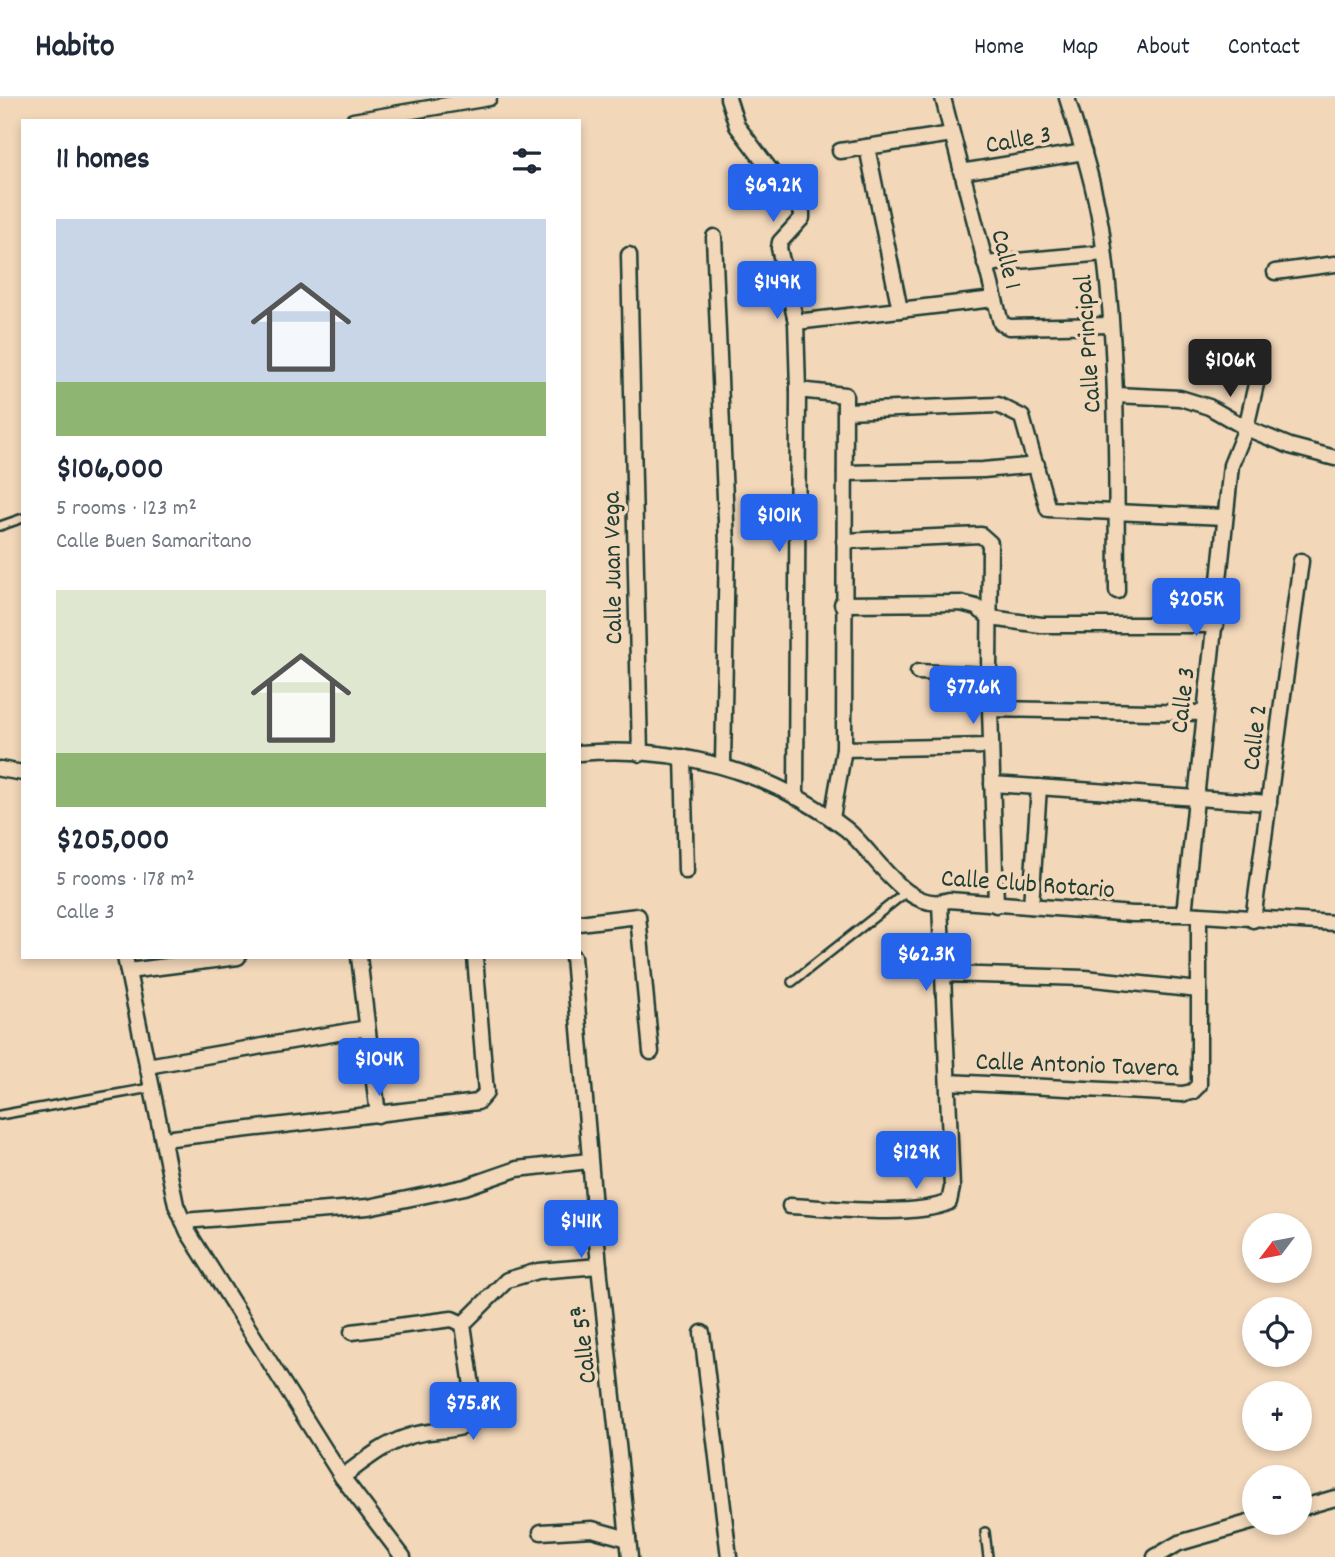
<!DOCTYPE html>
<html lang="en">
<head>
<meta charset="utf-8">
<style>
	body { margin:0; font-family:Dekko,sans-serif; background:#f2f2f3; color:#1f2937; height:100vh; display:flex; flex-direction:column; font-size:26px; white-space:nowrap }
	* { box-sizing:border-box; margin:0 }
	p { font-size:23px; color:#747a83 }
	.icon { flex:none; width:38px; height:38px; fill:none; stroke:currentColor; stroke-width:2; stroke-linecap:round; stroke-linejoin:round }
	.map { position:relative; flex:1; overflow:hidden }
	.panel { position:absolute; left:21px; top:21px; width:560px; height:840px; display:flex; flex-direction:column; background:#fff; border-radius:0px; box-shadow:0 4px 10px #0003 }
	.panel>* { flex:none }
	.needle { width:46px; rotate:238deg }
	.fabs { position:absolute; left:1242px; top:1115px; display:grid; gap:14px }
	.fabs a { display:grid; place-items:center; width:70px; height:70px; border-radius:50%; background:#fff; box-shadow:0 4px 10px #0003; font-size:35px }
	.price { position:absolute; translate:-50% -60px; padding:0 16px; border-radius:7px; background:#2563eb; color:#fff; font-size:23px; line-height:46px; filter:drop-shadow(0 2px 4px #0008) }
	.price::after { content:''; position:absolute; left:50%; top:42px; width:21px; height:16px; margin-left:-10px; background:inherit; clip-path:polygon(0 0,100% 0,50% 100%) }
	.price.active { background:#222; color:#fff }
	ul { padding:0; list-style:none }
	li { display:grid; align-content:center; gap:14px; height:371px; padding:0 35px }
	li span { display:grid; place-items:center; height:217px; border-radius:0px; color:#555 }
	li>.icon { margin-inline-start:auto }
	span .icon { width:126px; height:126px; fill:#fffc; stroke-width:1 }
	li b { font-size:30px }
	h2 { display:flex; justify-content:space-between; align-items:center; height:84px; padding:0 35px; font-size:30px }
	header { display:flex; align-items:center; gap:42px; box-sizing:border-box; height:98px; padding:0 35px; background:#fff; border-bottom:2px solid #e0e1e3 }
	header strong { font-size:33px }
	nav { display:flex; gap:38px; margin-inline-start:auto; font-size:24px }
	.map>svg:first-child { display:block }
</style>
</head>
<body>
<header>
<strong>Habito</strong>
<nav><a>Home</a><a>Map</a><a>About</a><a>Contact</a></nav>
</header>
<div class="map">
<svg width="1335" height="1459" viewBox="0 0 1335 1459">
	<rect width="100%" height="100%" fill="#f2d7b9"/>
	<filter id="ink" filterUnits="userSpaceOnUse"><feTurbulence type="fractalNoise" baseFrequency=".0143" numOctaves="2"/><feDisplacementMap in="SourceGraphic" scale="14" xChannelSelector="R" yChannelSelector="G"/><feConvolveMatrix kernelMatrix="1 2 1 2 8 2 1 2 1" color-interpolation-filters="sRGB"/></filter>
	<g filter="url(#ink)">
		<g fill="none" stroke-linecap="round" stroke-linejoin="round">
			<g stroke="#1f3d34" stroke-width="12">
				<g id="lane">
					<path d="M0,428L23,420"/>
					<path d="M792,884L905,795"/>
					<path d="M0,1017L150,990"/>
					<path d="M985,1434L988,1459"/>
				</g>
			</g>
			<g stroke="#1f3d34" stroke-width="19">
				<g id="street">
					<path d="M728,0L737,28L802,114V120L780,144L779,150L796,224L798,292"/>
					<path d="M943,0L1001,225L1009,229L1111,227"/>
					<path d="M1067,0C1080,42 1094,85 1101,129C1119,249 1116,372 1117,493"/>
					<path d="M353,23L489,0"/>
					<path d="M867,49L900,212"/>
					<path d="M840,53L952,36"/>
					<path d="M961,74L1084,54"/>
					<path d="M714,139L727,447L723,666"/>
					<path d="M629,157L640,656"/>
					<path d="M985,166L1104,155"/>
					<path d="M1275,174L1335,166"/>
					<path d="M796,224L994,201"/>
					<path d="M1115,297L1180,300L1209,309L1246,330L1290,348L1335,360"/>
					<path d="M846,313L998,307L1022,319L1048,411L1225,419"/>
					<path d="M845,375L983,372L1037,367"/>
					<path d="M844,443L981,437L990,445L989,577L996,807"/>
					<path d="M842,506L961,505L976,509L991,520L1041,527H1216"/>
					<path d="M918,574L989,577"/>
					<path d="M990,611L1204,615"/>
					<path d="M844,651L991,648"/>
					<path d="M579,655C675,647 769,672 846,731C874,753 907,818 949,802L1133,816H1184L1335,825"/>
					<path d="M683,659L686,773"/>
					<path d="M0,671L23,675"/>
					<path d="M992,686L1269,705"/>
					<path d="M796,699L798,292L845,297L844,651L832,720"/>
					<path d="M1031,808L1039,689"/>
					<path d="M1184,816L1231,367L1246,330L1259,273"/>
					<path d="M1253,822L1301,463"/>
					<path d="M579,825L638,818L651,954"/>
					<path d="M125,859L176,1107L188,1134L342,1379L403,1459"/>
					<path d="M359,859L378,1017"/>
					<path d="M573,859L599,1168L630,1459"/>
					<path d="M128,873L238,859"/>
					<path d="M943,876L1085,880L1199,892"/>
					<path d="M147,968L367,930"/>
					<path d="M948,984L1182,996L1192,994L1199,987V817"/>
					<path d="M164,1041L478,1004L486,995L475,859"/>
					<path d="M790,1108C831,1110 913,1120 949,1104L952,1090L940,805"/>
					<path d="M183,1123L368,1109L465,1089L517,1071L589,1063"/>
					<path d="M463,1226L507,1182L538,1173L599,1168"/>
					<path d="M352,1234L452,1221L463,1226"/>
					<path d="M702,1235L729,1459"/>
					<path d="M342,1379C363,1364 382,1347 407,1339C428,1331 450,1335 471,1326L476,1316L463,1226"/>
					<path d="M1300,1410L1335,1400"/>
					<path d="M541,1434L592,1431L628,1441"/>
					<path d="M1155,1459L1179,1445L1255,1423"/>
				</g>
			</g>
			<use href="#lane" stroke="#f2d7b9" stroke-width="7"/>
			<use href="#street" stroke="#f2d7b9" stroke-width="14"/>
		</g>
	</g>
	<g text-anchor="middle" stroke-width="7" stroke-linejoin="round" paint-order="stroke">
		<g font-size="26" fill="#1f3d34" stroke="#f2d7b9">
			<text transform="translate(1018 40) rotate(-10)" y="9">Calle 3</text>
			<text transform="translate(1008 161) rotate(76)" y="9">Calle 1</text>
			<text transform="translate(1086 246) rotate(-94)" y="9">Calle Principal</text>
			<text transform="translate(611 470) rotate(-91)" y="9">Calle Juan Vega</text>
			<text transform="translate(1181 602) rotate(-83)" y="9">Calle 3</text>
			<text transform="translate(1253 639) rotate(-83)" y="9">Calle 2</text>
			<text transform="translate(1028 784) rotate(4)" y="9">Calle Club Rotario</text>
			<text transform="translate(1077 965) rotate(2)" y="9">Calle Antonio Tavera</text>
			<text transform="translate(582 1246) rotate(-96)" y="9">Calle 5ª</text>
		</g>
	</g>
</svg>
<div class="fabs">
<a><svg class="needle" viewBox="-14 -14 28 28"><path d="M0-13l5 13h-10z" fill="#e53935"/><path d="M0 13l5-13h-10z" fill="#747a83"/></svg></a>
<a><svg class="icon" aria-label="locate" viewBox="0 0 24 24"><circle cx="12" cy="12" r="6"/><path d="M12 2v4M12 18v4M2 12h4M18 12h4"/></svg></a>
<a>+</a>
<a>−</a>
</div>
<b class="price" style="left:773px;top:126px">$69.2K</b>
<b class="price" style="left:777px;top:223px">$149K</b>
<b class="price active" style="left:1230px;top:301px">$106K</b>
<b class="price" style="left:779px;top:456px">$101K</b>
<b class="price" style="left:1196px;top:540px">$205K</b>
<b class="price" style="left:973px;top:628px">$77.6K</b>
<b class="price" style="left:926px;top:895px">$62.3K</b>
<b class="price" style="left:379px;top:1000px">$104K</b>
<b class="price" style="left:916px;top:1093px">$129K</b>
<b class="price" style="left:581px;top:1162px">$141K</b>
<b class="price" style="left:473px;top:1344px">$75.8K</b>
<section class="panel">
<h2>11 homes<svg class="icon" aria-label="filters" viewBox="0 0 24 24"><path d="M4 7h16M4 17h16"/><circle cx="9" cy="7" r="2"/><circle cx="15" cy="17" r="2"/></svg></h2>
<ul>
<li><span style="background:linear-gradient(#c9d6e8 75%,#8fb573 0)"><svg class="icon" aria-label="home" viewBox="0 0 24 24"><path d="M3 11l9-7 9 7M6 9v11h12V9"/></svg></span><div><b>$106,000</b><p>5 rooms · 123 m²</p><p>Calle Buen Samaritano</p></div></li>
<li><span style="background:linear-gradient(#dfe7d0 75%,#8fb573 0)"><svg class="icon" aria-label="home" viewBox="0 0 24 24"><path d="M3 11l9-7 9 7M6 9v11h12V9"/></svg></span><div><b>$205,000</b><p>5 rooms · 178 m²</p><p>Calle 3</p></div></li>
</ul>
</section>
</div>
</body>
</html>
